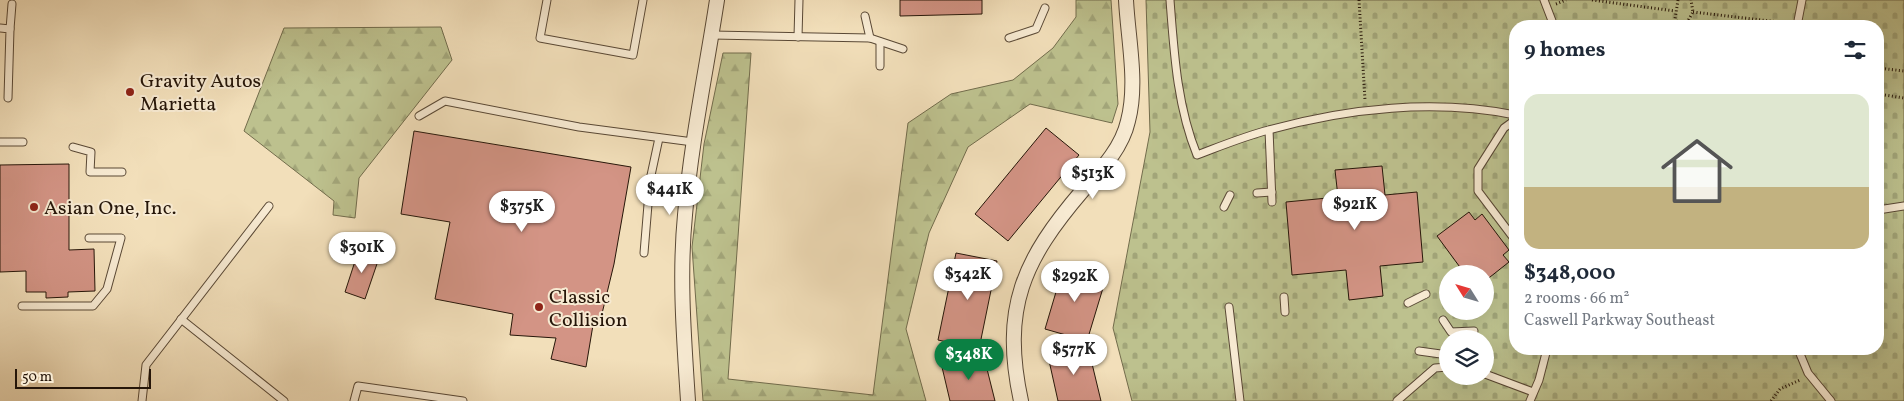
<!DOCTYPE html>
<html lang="en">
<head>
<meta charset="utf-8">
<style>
	body { margin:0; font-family:Vollkorn,serif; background:#f6f6f7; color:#1f2937; height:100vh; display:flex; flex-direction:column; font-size:19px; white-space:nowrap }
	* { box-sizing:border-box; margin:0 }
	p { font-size:16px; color:#747a83 }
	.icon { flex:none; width:28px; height:28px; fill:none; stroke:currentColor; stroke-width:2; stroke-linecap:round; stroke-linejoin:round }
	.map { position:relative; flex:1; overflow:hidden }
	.sheet { position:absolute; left:1509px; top:20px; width:375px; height:335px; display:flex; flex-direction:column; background:#fff; border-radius:20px; box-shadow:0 5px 20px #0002 }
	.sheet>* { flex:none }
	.needle { width:32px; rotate:307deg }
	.buttons { position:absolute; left:1439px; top:265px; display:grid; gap:10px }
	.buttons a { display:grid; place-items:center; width:55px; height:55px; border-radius:50%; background:#fff; box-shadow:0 5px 20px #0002; font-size:25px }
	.scale { position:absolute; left:15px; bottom:12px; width:136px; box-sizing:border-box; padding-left:5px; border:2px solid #261609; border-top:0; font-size:14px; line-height:18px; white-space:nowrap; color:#261609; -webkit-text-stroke:4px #f7ead2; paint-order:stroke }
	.price { position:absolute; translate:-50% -42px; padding:0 11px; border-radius:18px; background:#fff; color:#222; font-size:16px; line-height:32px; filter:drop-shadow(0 1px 2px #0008) }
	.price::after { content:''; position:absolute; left:50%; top:30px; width:15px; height:11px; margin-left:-8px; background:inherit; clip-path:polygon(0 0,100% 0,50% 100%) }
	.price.current { background:#0b8043; color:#fff }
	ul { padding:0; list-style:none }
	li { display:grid; align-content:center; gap:10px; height:265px; padding:0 15px }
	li+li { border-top:1px solid #e0e1e3 }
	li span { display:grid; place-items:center; height:155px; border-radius:15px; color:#555 }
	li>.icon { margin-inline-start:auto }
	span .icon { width:90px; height:90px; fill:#fffc; stroke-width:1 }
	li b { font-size:21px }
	h2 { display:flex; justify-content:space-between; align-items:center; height:60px; padding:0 15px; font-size:21px }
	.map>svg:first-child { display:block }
</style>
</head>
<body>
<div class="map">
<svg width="1904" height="401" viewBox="0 0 1904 401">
	<defs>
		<pattern id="forest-firs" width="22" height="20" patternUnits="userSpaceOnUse" patternTransform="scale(1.25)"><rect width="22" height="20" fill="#bdc18e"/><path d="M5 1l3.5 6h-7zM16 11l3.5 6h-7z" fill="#a2a579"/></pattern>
		<pattern id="cemetery-stones" width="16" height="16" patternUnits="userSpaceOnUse" patternTransform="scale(1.25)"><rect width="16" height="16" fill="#bdc18e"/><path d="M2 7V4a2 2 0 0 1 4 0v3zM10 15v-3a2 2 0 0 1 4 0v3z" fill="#a2a579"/></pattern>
	</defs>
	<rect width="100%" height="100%" fill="#f2dfba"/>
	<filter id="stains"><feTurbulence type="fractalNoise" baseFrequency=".004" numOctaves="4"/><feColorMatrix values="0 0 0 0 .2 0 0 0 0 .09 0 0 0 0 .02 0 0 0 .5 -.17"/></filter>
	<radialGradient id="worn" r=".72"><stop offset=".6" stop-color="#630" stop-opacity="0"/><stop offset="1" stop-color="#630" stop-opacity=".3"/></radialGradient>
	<g fill="url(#forest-firs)" stroke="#726c4c">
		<path d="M1076,0H1111L1118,104L1112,123L1030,104L968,147L929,233L906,329L926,401H703L692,247L704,144L723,53H751L728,379L873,395L908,123L951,94L1013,80L1053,48L1076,17Z"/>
		<path d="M441,27L452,60L359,178L355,218L333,215L334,201L244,131L284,28Z"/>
	</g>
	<path fill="url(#cemetery-stones)" stroke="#726c4c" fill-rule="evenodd" d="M1146,0H1904V401H1132L1113,328L1150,132ZM1515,26H1878V349H1515ZM1448,274H1485V311H1448ZM1448,339H1485V376H1448Z"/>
	<g fill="#d39485" stroke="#261609">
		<path d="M900,0H982V14L900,16Z"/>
		<path d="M1046,128L1079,155L1008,241L975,214Z"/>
		<path d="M414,131L631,167L614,264L599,326L593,325L586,367L551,359L556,338L510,335L513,314L435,299L450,222L401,214Z"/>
		<path d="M69,164V250L94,249L95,291L68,292V297L46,298V292H26V271L0,272V165Z"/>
		<path d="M1382,166L1385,195L1417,192L1423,262L1380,266L1383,296L1349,300L1346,270L1292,275L1286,202L1338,197L1335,170Z"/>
		<path d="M1469,212L1475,220L1482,214L1509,250L1503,255L1509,262L1485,281V274H1465L1437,236Z"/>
		<path d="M359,249L380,255L365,299L345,292Z"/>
		<path d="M956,253L997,261L979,349L938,340Z"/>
		<path d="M1064,265L1106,278L1087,341L1045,329Z"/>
		<path d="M1088,347L1101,401H1058L1048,356Z"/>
		<path d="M984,357L995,401H950L942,367Z"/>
	</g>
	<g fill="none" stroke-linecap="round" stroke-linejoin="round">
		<g stroke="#594835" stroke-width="9">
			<g id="service">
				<path d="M547,0L540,38L633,55L643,0"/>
				<path d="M1170,0C1174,52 1177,106 1197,155C1221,146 1245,136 1269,130C1348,108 1435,99 1515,115"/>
				<path d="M1544,0L1554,26"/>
				<path d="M865,16L870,38"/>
				<path d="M1797,26L1802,0"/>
				<path d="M0,28L10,29L8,98"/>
				<path d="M10,29L12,4"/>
				<path d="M712,35L870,38L903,49"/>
				<path d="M798,37L799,0"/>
				<path d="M1009,38L1036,29L1045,8"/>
				<path d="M880,66V42"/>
				<path d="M419,116L445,101L579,127L693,142"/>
				<path d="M1515,120L1504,128L1478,169V191L1515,240"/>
				<path d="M1269,130L1272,202"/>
				<path d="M0,142H23"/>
				<path d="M73,147L91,152L90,172H122"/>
				<path d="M1257,193L1272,192"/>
				<path d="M1224,207L1230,195"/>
				<path d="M1878,210L1904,206"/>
				<path d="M644,253L650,180L659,138"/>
				<path d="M1284,297L1285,312"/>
				<path d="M1408,303L1426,294"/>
				<path d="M22,306H93L107,289L121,238H89"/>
				<path d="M1229,307L1240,401"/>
				<path d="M181,319L284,401"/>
				<path d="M1443,320L1451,332L1474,331"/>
				<path d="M1798,349L1808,373L1831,401"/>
				<path d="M1419,351L1448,355"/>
				<path d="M1485,374L1533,392"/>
				<path d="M142,401L146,365L269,206"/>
				<path d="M354,401L358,386L463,401"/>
				<path d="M1397,401L1435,368L1448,367"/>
				<path d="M1530,401L1539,380L1547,349"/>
			</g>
		</g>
		<g stroke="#594835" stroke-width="16">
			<g id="minor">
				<path d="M688,401C684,339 679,276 685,215C691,142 706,72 717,0"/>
				<path d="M1021,401C1001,308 1023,260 1083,190C1101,170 1122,148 1128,121C1138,83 1128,39 1126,0"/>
			</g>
		</g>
		<g stroke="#261609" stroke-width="3" stroke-dasharray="1 2.5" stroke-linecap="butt">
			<path d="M1359,0L1365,100"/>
			<path d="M1592,0L1675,11"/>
			<path d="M1678,0L1675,19L1680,26"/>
			<path d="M1556,4L1566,0"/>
			<path d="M1693,12L1787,23"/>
			<path d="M1685,26L1693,12L1691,0"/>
			<path d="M1878,68L1904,71"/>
			<path d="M1878,94L1904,98"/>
			<path d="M1771,401L1780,389L1800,380"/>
		</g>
		<use href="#service" stroke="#f7ead2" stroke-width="7"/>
		<use href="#minor" stroke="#f7ead2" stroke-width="14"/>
	</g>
	<g fill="#8f2418" stroke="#f7ead2" stroke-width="2">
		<circle cx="130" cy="92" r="5"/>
		<circle cx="34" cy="207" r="5"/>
		<circle cx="539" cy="307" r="5"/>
	</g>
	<g text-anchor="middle" stroke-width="4" stroke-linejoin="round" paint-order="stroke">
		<g font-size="20" fill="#261609" stroke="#f7ead2" text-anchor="start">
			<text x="140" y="87">Gravity Autos<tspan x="140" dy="23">Marietta</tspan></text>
			<text x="44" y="214">Asian One, Inc.</text>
			<text x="549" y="303">Classic<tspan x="549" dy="23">Collision</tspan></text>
		</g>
	</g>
	<rect width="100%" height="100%" filter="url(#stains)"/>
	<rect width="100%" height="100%" fill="url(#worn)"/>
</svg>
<div class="buttons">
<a><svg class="needle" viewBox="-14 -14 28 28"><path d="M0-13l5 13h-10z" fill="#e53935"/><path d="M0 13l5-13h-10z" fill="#747a83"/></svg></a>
<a><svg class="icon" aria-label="layers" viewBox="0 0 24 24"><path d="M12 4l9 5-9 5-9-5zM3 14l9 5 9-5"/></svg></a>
</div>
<div class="scale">50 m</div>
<b class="price" style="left:1093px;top:200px">$513K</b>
<b class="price" style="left:670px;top:216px">$441K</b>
<b class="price" style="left:1355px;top:231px">$921K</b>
<b class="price" style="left:522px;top:233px">$375K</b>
<b class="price" style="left:362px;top:274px">$301K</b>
<b class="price" style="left:968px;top:301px">$342K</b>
<b class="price" style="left:1075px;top:303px">$292K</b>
<b class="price" style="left:1074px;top:376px">$577K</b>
<b class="price current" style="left:969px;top:381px">$348K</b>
<section class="sheet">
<h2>9 homes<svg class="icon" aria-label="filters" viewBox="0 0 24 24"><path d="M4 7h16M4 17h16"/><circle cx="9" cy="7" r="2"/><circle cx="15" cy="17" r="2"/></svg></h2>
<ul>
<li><span style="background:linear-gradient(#dfe7d0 60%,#c2b280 0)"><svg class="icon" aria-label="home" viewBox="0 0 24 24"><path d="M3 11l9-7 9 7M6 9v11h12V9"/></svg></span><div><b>$348,000</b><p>2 rooms · 66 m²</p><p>Caswell Parkway Southeast</p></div></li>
</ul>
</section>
</div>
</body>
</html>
